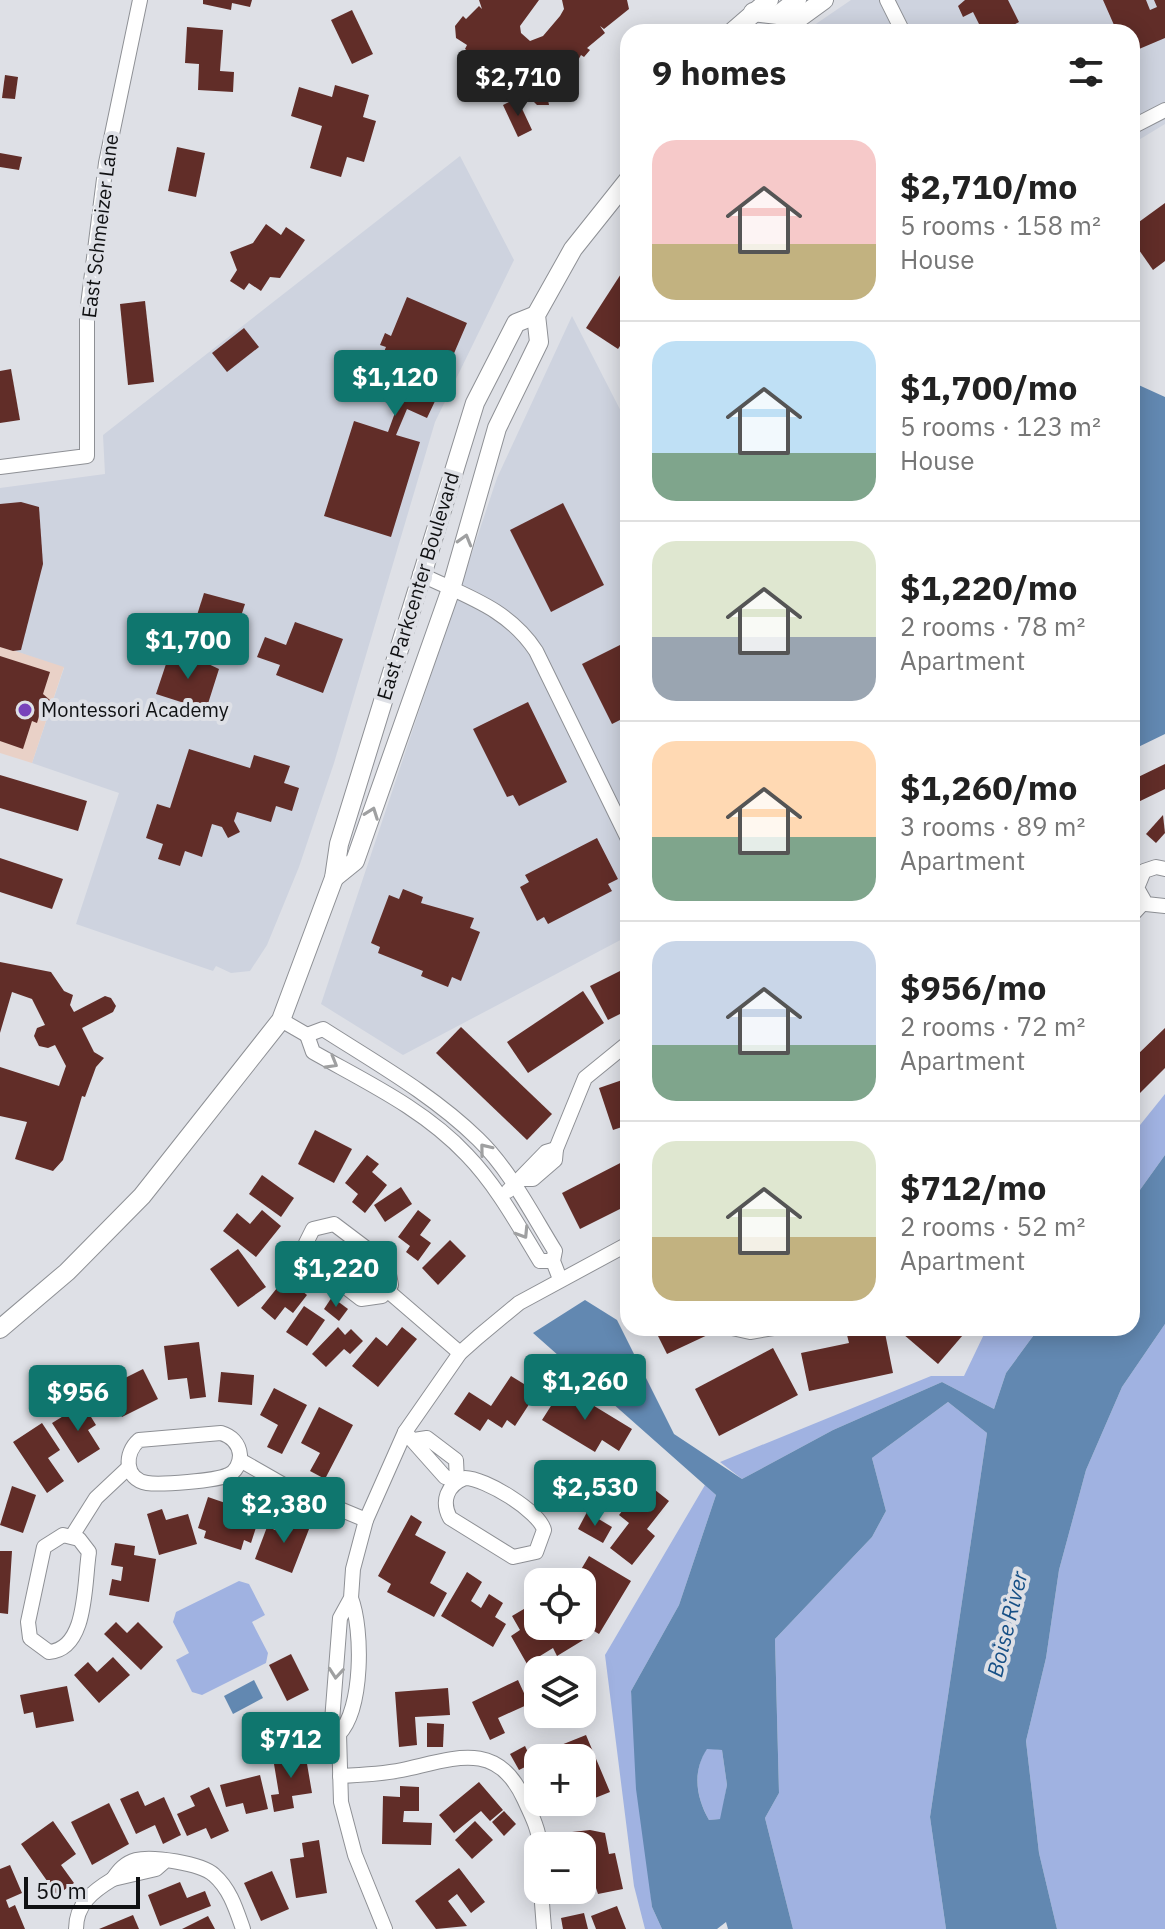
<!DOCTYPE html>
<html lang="en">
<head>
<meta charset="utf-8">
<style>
	body { margin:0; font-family:"IBM Plex Sans",sans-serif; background:#f6f6f6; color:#222; height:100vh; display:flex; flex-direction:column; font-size:30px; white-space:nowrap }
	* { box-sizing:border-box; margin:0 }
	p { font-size:26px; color:#767676 }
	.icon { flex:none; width:44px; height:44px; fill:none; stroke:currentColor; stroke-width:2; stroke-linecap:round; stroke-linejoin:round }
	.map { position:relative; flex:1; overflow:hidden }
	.sheet { position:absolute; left:620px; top:24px; width:520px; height:1312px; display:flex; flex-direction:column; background:#fff; border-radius:24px; box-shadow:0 4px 20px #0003 }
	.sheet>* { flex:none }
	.controls { position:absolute; left:524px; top:1568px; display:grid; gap:16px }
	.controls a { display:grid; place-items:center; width:72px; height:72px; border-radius:16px; background:#fff; box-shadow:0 4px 20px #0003; font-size:40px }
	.scale { position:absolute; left:24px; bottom:20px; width:116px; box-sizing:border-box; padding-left:8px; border:4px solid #101113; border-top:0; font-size:22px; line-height:28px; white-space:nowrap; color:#101113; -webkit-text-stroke:6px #dee0e6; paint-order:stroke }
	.price { position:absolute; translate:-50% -68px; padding:0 18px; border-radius:8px; background:#0f766e; color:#fff; font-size:26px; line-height:52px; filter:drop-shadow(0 2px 4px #0008) }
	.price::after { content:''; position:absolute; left:50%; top:48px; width:24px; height:18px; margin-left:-12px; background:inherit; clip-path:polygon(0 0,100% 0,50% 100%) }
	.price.current { background:#222; color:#fff }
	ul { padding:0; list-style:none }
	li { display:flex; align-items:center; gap:24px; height:200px; padding:0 32px }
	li+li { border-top:2px solid #e0e0e0 }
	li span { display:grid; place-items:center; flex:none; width:224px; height:160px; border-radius:24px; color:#555 }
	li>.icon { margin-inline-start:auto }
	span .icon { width:96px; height:96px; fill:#fffc; stroke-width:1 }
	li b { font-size:34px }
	h2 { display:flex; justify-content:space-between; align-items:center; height:96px; padding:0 32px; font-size:34px }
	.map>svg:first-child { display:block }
</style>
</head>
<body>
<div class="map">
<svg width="1165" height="1929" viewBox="0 0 1165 1929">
	<rect width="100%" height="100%" fill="#dee0e6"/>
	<g fill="#ced3df">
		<path d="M851,0H1165V124L1132,144V32H804Z"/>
		<path d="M460,156L514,260L435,422L334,763L299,867L267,945L250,971L231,973L216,966L213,971L76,924L119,793L32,763L64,668L0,646V488L105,474L103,435Z"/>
		<path d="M572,316L628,425V805L625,807L628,814V936L403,1055L321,1004L497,478Z"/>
	</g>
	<path fill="#e9d1c7" d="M0,646L64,667L32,763L0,753Z"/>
	<g fill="#a0b2e1">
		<path d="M1165,1094V1155L1132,1201V1135Z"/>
		<path d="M1165,1324V1929H1057L1039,1853L1026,1741L1046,1658L1059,1570L1086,1470L1122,1387Z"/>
		<path d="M987,1328H1039L1006,1373L994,1409L942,1382L833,1430L742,1479L720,1462L931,1376H964Z"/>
		<path d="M948,1402L987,1433L930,1817L946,1929H793L765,1818L779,1793L775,1639L872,1537L886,1511L872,1458Z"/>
		<path d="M705,1485L716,1495L679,1605L631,1691L652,1907L662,1929H645L634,1886L605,1655Z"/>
		<path d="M239,1581L249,1584L265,1615L252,1622L268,1653L266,1663L202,1695L192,1692L176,1660L189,1653L173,1622L176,1612Z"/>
		<path d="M707,1748L722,1750L727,1785L721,1819L709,1820C696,1797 692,1772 707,1748Z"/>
	</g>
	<g fill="#6288b1" fill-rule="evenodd">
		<path d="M1132,382L1165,397V734L1132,750Z"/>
		<path d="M1165,1155V1324L1122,1387L1086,1470L1059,1570L1046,1658L1026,1741L1039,1853L1057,1929H946L930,1817L987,1433L948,1402L872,1458L886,1511L872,1537L775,1639L779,1793L765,1818L793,1929H728L726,1922L717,1929H662L652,1907L636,1789L631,1691L679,1605L716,1495L533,1333L585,1300L617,1320L674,1434L742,1479L833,1430L942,1382L994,1409L1006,1373L1039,1328H1132V1201ZM707,1749L722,1750L727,1785L720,1819L709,1820C696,1797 692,1772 707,1749Z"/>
		<path d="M254,1680L263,1698L233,1714L224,1696Z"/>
	</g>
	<g fill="#612d28">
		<path d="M203,0H252L250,7L232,3L231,10L203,4Z"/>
		<path d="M479,0H539L520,26L521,33L530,41L543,36L560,16L564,9L562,0H627L629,9L604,29L600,26L605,33L587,48L590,50L584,57L581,55L572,71L569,69L563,77L567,80L553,92L557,94L548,100L549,105H537L515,83L512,87L505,81L508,78L494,72L497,69L480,60L484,56L477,51L473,55L465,49L467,45L456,38L455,26L463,16L466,19L479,6L482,9Z"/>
		<path d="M965,0H1008L1019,22L1001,32H983L973,12L963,17L958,6Z"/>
		<path d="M1103,0H1146L1150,10L1157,7L1154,0H1165V38L1132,52V32H1098L1114,25Z"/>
		<path d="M352,10L373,54L352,64L331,20Z"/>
		<path d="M187,27L223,30L220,71L234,72L233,92L198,90L199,64L185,63Z"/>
		<path d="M5,75L18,77L15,99L2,98Z"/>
		<path d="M335,85L369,95L363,117L376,121L364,162L347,157L341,177L310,168L322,126L291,116L299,87L332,97Z"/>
		<path d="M517,98L532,130L518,137L503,105Z"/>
		<path d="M177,147L205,153L196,197L168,191Z"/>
		<path d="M0,153L22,157L19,170L0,167Z"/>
		<path d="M1165,203V261L1153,270L1132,240V227Z"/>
		<path d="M266,224L281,235L286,227L305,240L280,278L270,277L261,291L249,283L244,290L230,281L237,270L230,252L253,243Z"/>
		<path d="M628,263V334L618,349L586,328Z"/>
		<path d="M407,297L467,323L452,358L455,359L427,418L407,409L396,435L420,442L391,537L324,516L354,421L388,432L397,407L366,394L386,347L380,345L385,333L391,336Z"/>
		<path d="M145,301L154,382L128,385L120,304Z"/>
		<path d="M244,328L259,347L227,372L212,353Z"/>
		<path d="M11,369L20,420L0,423V371Z"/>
		<path d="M21,502L39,507L43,564L21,650L13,651L0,647V504Z"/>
		<path d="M563,503L604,585L551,612L510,530Z"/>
		<path d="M204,593L245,604L232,644L192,631Z"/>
		<path d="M295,622L343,639L323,693L276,675L280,665L257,657L265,637L286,645Z"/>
		<path d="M628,641V716L612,724L582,664Z"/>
		<path d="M181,651L219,669L206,710L156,694L166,664L171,665L175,654L179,655Z"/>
		<path d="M0,656L50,672L43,694L50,700L46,714L40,713L37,723L32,721L23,749L0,741Z"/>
		<path d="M528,702L567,782L519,806L513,795L507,797L473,729Z"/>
		<path d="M189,749L250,768L254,755L290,766L284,783L299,788L292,811L276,806L271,822L237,812L234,821L240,832L228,838L222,827L212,824L202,857L185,851L180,866L158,859L163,844L146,838L157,804L170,808Z"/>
		<path d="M1165,764V789L1134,804L1132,780Z"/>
		<path d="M0,775L87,801L78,831L0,808Z"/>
		<path d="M1163,815L1165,833L1156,843L1146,834Z"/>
		<path d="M597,838L618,879L608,884L612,891L548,924L544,917L537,921L520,887L529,882L525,875Z"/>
		<path d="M0,858L63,879L52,909L0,892Z"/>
		<path d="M403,889L423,897L421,903L474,918L470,928L480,932L461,981L452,977L448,987L421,976L423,971L378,953L380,947L371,943L389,895L399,899Z"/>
		<path d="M0,962L51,972L64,991L73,995L70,1005L74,1012L105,996L111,998L116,1006L113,1012L82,1028L94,1052L104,1058L96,1067L85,1097L82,1096L63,1160L53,1171L15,1159L27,1122L0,1116V1067L59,1086L66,1066L55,1045L48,1048L39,1046L34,1036L37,1028L45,1025L32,999L12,992L0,1033Z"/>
		<path d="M628,967V1010L608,1020L590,986Z"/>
		<path d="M583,991L604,1023L528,1073L507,1042Z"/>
		<path d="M461,1027L552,1114L527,1140L436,1053Z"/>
		<path d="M1165,1028V1068L1139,1094L1132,1087V1052L1136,1056Z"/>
		<path d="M628,1078V1125L613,1130L599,1088Z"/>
		<path d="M315,1130L352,1149L334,1183L298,1164Z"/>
		<path d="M367,1155L379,1164L372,1172L387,1185L365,1213L352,1202L358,1194L345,1183Z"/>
		<path d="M628,1159V1205L580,1229L562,1193Z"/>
		<path d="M262,1175L294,1198L281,1217L249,1194Z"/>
		<path d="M401,1187L412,1204L385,1222L374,1205Z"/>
		<path d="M262,1210L281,1226L256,1257L223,1231L237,1213L250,1224Z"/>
		<path d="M418,1210L431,1220L420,1235L431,1243L418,1261L406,1252L410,1246L398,1237Z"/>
		<path d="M450,1240L466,1256L438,1285L422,1268Z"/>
		<path d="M238,1249L266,1287L238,1307L210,1269Z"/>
		<path d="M281,1283L291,1291L296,1286L307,1295L293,1313L285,1307L275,1320L261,1308Z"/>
		<path d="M332,1297L348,1309L339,1321L324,1309Z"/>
		<path d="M304,1306L325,1320L307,1346L286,1332Z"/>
		<path d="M338,1327L345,1335L351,1329L363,1341L350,1354L344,1349L326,1367L312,1354Z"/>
		<path d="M402,1327L417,1339L378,1387L352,1366L376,1337L387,1346Z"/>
		<path d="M654,1328H712L714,1332L667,1354Z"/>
		<path d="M859,1328H884L893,1373L809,1391L801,1353L849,1343L846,1331Z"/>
		<path d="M896,1328H969L938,1364Z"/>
		<path d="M199,1342L206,1397L190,1399L187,1378L168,1380L164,1346Z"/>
		<path d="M773,1348L798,1395L719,1436L695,1389Z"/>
		<path d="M143,1369L158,1399L122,1417L107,1387Z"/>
		<path d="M221,1372L254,1375L252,1405L218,1402Z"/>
		<path d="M511,1376L537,1392L515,1426L507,1420L502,1428L488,1419L480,1431L454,1414L469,1392L491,1406Z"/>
		<path d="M563,1387L632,1429L619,1451L602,1440L595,1452L542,1420Z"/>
		<path d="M274,1388L307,1405L282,1454L267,1447L278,1425L260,1415Z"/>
		<path d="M83,1404L96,1425L88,1430L100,1449L78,1463L52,1423Z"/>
		<path d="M319,1407L353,1425L325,1479L310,1471L320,1453L301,1443Z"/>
		<path d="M42,1423L60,1450L48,1458L64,1481L47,1493L13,1442Z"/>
		<path d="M645,1482L669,1501L647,1529L655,1536L632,1565L610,1548L629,1523L619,1515Z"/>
		<path d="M12,1486L36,1495L23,1533L0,1525Z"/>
		<path d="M208,1497L260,1515L251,1543L244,1540L241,1550L204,1538L206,1531L198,1528Z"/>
		<path d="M162,1509L166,1520L188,1514L197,1544L159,1555L147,1514Z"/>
		<path d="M587,1512L612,1527L603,1543L578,1529Z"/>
		<path d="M411,1515L422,1522L415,1535L446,1552L430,1583L447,1593L434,1617L387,1592L391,1584L378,1576Z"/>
		<path d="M291,1516L311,1524L292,1573L255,1559L267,1527L284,1533Z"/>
		<path d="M115,1543L135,1546L134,1555L156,1559L149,1602L109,1595L112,1579L121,1581L123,1567L111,1565Z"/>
		<path d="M0,1551H12L8,1614L0,1613Z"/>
		<path d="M589,1556L631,1581L599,1634L584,1625L589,1616L582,1611V1589L588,1578L579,1573Z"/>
		<path d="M467,1572L482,1582L471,1601L481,1608L489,1594L503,1603L495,1617L506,1624L493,1647L441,1616Z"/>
		<path d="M529,1606L532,1613L538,1609V1626H577L585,1639L557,1656L553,1648L527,1664L511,1636L520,1630L512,1616Z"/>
		<path d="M116,1622L127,1633L138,1622L163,1647L141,1670L104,1634Z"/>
		<path d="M291,1654L309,1690L287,1701L269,1665Z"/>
		<path d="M113,1657L130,1675L99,1703L74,1675L88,1662L97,1672Z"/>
		<path d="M518,1680L529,1704L498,1718L505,1733L490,1740L472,1702Z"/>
		<path d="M67,1686L74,1721L36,1728L33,1712L24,1714L20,1695Z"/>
		<path d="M448,1688L450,1715L415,1717L417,1745L399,1747L395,1692Z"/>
		<path d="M427,1723L444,1724L443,1747H427Z"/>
		<path d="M586,1735L610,1792L585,1802L582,1758H567L561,1745Z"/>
		<path d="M525,1746L533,1763L519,1770L510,1754Z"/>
		<path d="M305,1752L312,1793L292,1796L294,1808L274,1812L271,1795L279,1794L273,1758Z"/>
		<path d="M260,1775L268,1809L246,1814L243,1803L226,1807L220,1785Z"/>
		<path d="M479,1782L503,1810L490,1821L481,1811L454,1833L439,1815Z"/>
		<path d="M400,1786L419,1787V1811H404L403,1822L432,1823L431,1845L382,1844L383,1796L400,1797Z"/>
		<path d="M209,1787L229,1831L211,1839L206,1828L187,1836L177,1814L195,1806L190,1796Z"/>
		<path d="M138,1791L145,1806L164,1797L181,1835L163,1844L155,1825L136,1834L120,1799Z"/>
		<path d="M109,1803L129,1844L92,1865L71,1822Z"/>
		<path d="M504,1811L516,1824L504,1836L492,1822Z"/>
		<path d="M53,1821L76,1854L61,1865L74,1883L57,1895L21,1844Z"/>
		<path d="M475,1821L493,1840L472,1859L455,1840Z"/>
		<path d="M590,1830L605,1833L609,1854L615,1853L623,1889L598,1894L582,1846H557L554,1834Z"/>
		<path d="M319,1840L327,1893L296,1898L290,1859L304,1857L302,1843Z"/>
		<path d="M10,1865L22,1893L6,1900L9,1908L15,1905L25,1929H0V1869Z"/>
		<path d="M459,1868L485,1902L471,1913L457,1894L448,1901L467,1926L436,1929L415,1901Z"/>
		<path d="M272,1871L289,1909L261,1921L244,1883Z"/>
		<path d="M180,1882L187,1898L205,1891L211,1906L160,1926L148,1895Z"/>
		<path d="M617,1906L626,1929H596L591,1916Z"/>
		<path d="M584,1913L588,1929H563L561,1918Z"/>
		<path d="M133,1915L139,1929H99Z"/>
		<path d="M208,1916L215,1929H182Z"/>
	</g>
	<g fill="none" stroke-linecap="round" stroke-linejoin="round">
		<g stroke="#8e9095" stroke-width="16">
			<g id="minor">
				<path d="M887,0L903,32"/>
				<path d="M1132,127L1165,110"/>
				<path d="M0,467L87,456V313L106,163L140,0"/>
				<path d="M420,574C465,596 508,608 536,651L628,839"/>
				<path d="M1165,869L1156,867L1144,871L1137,888L1146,904L1165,906"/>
				<path d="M1132,915L1144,902"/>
				<path d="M281,1020L307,1035"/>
				<path d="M556,1149L585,1078L628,1043"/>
				<path d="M508,1191L546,1152L556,1149L555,1160L533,1179H524"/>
				<path d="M334,1224L387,1264L391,1285L382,1296L361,1299L308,1258L306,1243L313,1229Z"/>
				<path d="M553,1261H540C518,1225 497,1186 467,1155C424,1109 366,1082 313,1052L307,1035L323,1029C376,1063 433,1095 478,1139C510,1170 532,1214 555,1251L553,1261L560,1279"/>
				<path d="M388,1291L460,1353"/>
				<path d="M732,1328L750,1332L773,1328"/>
				<path d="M405,1432L445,1477L457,1481L456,1460L427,1438L414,1440"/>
				<path d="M221,1433C231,1436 239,1443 240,1455C240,1463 236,1472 228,1475C216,1481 160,1485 147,1483C124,1479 124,1453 139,1440Z"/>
				<path d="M240,1460L289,1488L366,1520"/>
				<path d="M465,1478C485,1478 539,1511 544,1530L536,1552L513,1557L450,1518C441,1501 447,1485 465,1478Z"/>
				<path d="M63,1535L79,1539L89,1552C84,1582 88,1649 49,1652L30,1638L28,1622L44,1547Z"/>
				<path d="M72,1536L96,1498L129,1467"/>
				<path d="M351,1598C363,1630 363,1709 339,1734L332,1721L340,1618L351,1598L353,1569L366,1520L405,1432L460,1353L478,1337L519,1303L628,1244"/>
				<path d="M339,1734L341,1802L355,1855L385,1929"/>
				<path d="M340,1776C361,1775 382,1774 402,1770C453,1759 497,1739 524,1799C531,1814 539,1829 540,1846"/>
				<path d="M164,1862L156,1869L113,1879C119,1870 125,1863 136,1860C152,1856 201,1863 214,1875C230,1889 236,1909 243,1929"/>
				<path d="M541,1890L544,1929"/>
				<path d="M76,1929C76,1904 93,1891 113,1879"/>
			</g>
		</g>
		<g stroke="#8e9095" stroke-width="20">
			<g id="secondary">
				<path d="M753,12L778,15L797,0"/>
				<path d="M732,32L769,0"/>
				<path d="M780,32L824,0"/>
				<path d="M334,878L355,861L451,589L497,428L539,342L536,315L573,249L628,180"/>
				<path d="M0,1329L67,1272L142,1196L281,1020L334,878L339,844L475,403L516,323L536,315"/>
			</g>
		</g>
		<use href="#minor" stroke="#fff" stroke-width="14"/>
		<use href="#secondary" stroke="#fff" stroke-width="18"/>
	</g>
	<defs><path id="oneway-chevron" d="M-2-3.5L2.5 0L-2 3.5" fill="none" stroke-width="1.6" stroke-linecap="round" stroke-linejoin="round" transform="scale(2)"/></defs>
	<g stroke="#9fa0a1">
		<use href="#oneway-chevron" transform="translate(465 540) rotate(-74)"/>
		<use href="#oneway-chevron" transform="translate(372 813) rotate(-70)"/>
		<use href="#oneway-chevron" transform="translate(332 1063) rotate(30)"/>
		<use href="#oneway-chevron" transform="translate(485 1149) rotate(-129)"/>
		<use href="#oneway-chevron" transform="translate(523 1233) rotate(58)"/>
		<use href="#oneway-chevron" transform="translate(336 1673) rotate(95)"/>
	</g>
	<circle fill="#7843ba" stroke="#dee0e6" stroke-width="3" cx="25" cy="710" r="8"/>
	<g text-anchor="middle" stroke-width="8" stroke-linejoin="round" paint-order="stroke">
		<g font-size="20" fill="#101113" stroke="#dee0e6">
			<text transform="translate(100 226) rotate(-83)" y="7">East Schmeizer Lane</text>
			<text transform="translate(418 586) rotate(-73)" y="7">East Parkcenter Boulevard</text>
		</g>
		<g font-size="20" fill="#101113" stroke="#dee0e6" text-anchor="start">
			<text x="41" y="717">Montessori Academy</text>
		</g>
		<g font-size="22" font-style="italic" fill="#175086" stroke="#dee0e6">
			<text transform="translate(1007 1624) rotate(-76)" y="8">Boise River</text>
		</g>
	</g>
</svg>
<div class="controls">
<a><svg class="icon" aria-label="locate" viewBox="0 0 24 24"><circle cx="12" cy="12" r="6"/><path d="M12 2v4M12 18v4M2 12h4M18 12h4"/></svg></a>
<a><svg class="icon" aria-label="layers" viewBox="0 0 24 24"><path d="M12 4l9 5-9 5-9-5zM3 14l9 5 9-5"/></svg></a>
<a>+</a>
<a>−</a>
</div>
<div class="scale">50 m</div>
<b class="price current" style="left:518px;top:118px">$2,710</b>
<b class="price" style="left:395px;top:418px">$1,120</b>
<b class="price" style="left:188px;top:681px">$1,700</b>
<b class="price" style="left:336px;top:1309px">$1,220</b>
<b class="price" style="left:585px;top:1422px">$1,260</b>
<b class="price" style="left:78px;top:1433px">$956</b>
<b class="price" style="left:595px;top:1528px">$2,530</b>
<b class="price" style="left:284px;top:1545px">$2,380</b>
<b class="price" style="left:291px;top:1780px">$712</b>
<section class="sheet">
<h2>9 homes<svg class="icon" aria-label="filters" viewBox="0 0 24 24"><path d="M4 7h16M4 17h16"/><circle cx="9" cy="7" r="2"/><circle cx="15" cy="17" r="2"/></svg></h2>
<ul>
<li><span style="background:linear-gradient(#f6c9c9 65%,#c2b280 0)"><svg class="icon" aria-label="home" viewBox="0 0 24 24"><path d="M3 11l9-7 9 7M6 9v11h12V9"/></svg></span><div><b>$2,710/mo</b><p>5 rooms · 158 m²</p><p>House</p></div></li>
<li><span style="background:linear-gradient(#bfe0f5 70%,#7fa58c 0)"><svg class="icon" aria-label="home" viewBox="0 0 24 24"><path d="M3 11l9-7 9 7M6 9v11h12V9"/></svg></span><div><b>$1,700/mo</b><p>5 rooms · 123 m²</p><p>House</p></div></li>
<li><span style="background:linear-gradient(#dfe7d0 60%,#9aa5b1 0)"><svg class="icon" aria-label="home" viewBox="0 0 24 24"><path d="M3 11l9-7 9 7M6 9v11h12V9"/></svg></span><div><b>$1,220/mo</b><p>2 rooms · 78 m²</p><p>Apartment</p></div></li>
<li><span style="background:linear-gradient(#ffd9b3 60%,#7fa58c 0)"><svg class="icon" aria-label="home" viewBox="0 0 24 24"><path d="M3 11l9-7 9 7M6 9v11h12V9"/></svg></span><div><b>$1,260/mo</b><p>3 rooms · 89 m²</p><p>Apartment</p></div></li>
<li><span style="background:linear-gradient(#c9d6e8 65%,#7fa58c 0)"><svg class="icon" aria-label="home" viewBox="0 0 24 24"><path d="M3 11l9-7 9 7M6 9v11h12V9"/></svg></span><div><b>$956/mo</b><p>2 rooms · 72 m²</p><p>Apartment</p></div></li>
<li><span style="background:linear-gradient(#dfe7d0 60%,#c2b280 0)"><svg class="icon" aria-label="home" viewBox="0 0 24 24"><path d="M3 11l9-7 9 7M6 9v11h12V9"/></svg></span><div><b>$712/mo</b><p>2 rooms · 52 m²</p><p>Apartment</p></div></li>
</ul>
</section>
</div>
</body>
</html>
